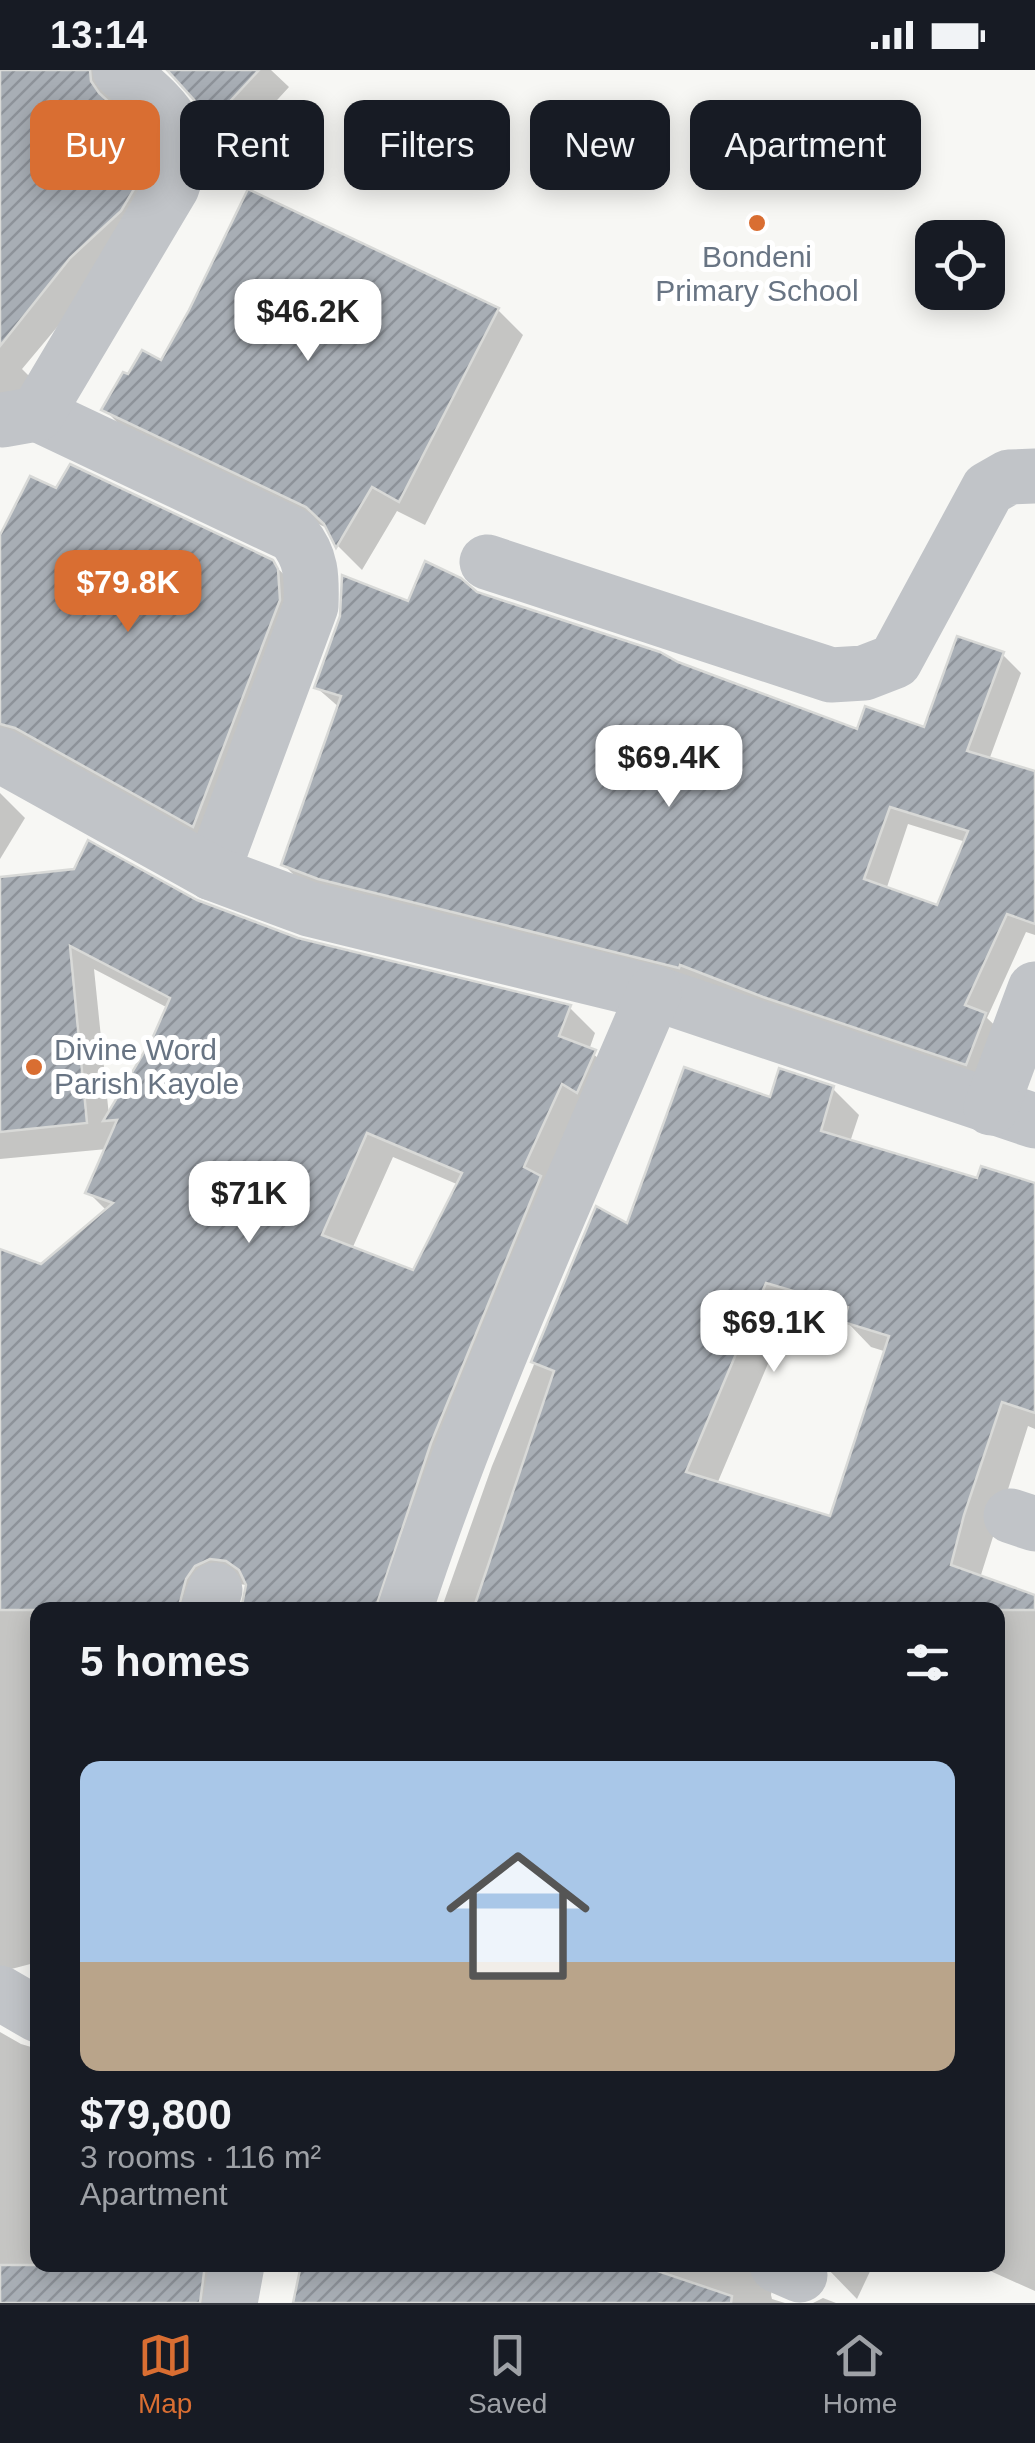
<!DOCTYPE html>
<html lang="en">
<head>
<meta charset="utf-8">
<style>
	body { margin:0; font-family:Arial,sans-serif; background:#242831; color:#f1f3f6; height:100vh; display:flex; flex-direction:column; font-size:38px; white-space:nowrap }
	* { box-sizing:border-box; margin:0 }
	p { font-size:32px; color:#9ea1a6 }
	.icon { flex:none; width:55px; height:55px; fill:none; stroke:currentColor; stroke-width:2; stroke-linecap:round; stroke-linejoin:round }
	.map { position:relative; flex:1; overflow:hidden }
	.details { position:absolute; left:30px; top:1532px; width:975px; height:670px; display:flex; flex-direction:column; background:#171b24; border-radius:20px; box-shadow:0 5px 25px #0003 }
	.details>* { flex:none }
	.banner { position:absolute; left:30px; top:30px; width:975px; height:90px; display:flex; gap:20px }
	.fabs { position:absolute; left:915px; top:150px; display:grid; gap:20px }
	.fabs a { display:grid; place-items:center; width:90px; height:90px; border-radius:20px; background:#171b24; box-shadow:0 5px 25px #0003; font-size:50px }
	.price { position:absolute; translate:-50% -85px; padding:0 22px; border-radius:20px; background:#fff; color:#222; font-size:32px; line-height:65px; filter:drop-shadow(0 2px 5px #0008) }
	.price::after { content:''; position:absolute; left:50%; top:60px; width:30px; height:22px; margin-left:-15px; background:inherit; clip-path:polygon(0 0,100% 0,50% 100%) }
	.price.current { background:#d96e32; color:#fff }
	ul { padding:0; list-style:none }
	li { display:grid; align-content:center; gap:20px; height:530px; padding:0 50px }
	li+li { border-top:2px solid #363941 }
	li span { display:grid; place-items:center; height:310px; border-radius:20px; color:#555 }
	li>.icon { margin-inline-start:auto }
	span .icon { width:180px; height:180px; fill:#fffc; stroke-width:1 }
	li b { font-size:42px }
	h2 { display:flex; justify-content:space-between; align-items:center; height:120px; padding:0 50px; font-size:42px }
	.chip { padding:0 35px; border-radius:20px; background:#171b24; box-shadow:0 5px 25px #0003; font-size:35px; line-height:90px }
	.chip.current { background:#d96e32; color:#fff }
	.status { display:flex; justify-content:space-between; align-items:center; height:70px; padding:0 50px; background:#171b24; direction:ltr }
	.status svg { height:28px; fill:currentColor }
	.menu { display:flex; justify-content:space-around; align-items:center; height:140px; border-top:2px solid #363941; background:#171b24; font-size:28px; color:#9ea1a6 }
	.menu a { display:grid; justify-items:center; gap:5px }
	.menu .current { color:#d96e32 }
	.map>svg:first-child { display:block }
</style>
</head>
<body>
<div class="status"><b>13:14</b><svg viewBox="0 0 49 12"><path d="M0 12V9h3v3zM5 12V6h3v6zM10 12V3h3v9zM15 12V0h3v12zM26 1h20v11H26zM47 4h2v5h-2z"/></svg></div>
<div class="map">
<svg width="1035" height="2233" viewBox="0 0 1035 2233">
	<defs>
		<pattern id="building-hatch" width="6" height="6" patternUnits="userSpaceOnUse" patternTransform="scale(2.5)"><rect width="6" height="6" fill="#a8aeb5"/><path d="M-1 1l2-2M0 6l6-6M5 7l2-2" fill="none" stroke="#8d9299"/></pattern>
	</defs>
	<rect width="100%" height="100%" fill="#f7f7f4"/>
	<g fill="#0003" fill-rule="evenodd">
		<path d="M6,0H126L113,18L114,38L167,93L94,213L22,299L48,325L0,363V6Z"/>
		<path d="M167,0H271L289,17L233,78L209,55L189,20Z"/>
		<path d="M498,240L523,265L425,455L397,441L362,500L338,476L329,459L129,364L104,339L129,307L162,293Z"/>
		<path d="M57,421L271,492L297,517L218,779L0,691V471Z"/>
		<path d="M476,524L859,662L926,660L1002,584L1021,603L989,690L1035,704V865L1026,862L987,948L1004,964L985,1012L303,814L284,795L340,638L317,618L409,535ZM908,754L966,772L938,838L886,820Z"/>
		<path d="M0,723L25,748L0,789Z"/>
		<path d="M0,809L196,833L298,871L569,937L595,963L589,980L620,1008L406,1540H242L248,1515L237,1514L211,1540H38V1892L0,1902V1270L107,1141L88,1122L107,1079L0,1089ZM94,899L168,938L154,970L109,1046ZM393,1087L459,1115L415,1203L352,1179Z"/>
		<path d="M833,1019L859,1045L850,1072L979,1111L1035,1116V1359L1028,1356L980,1508L1035,1527V2221L977,2195H998V1860L1004,1838L998,1837V1540H441L492,1396L598,1140L629,1156L771,1031ZM792,1237L848,1253L871,1277L887,1282L832,1449L717,1414Z"/>
		<path d="M0,1962L21,1974L38,1979V2195H247L228,2233H0Z"/>
		<path d="M303,2195H785L773,2210L771,2225L772,2229L785,2233H302Z"/>
		<path d="M824,2195H873L857,2229Z"/>
		<path d="M823,2228L836,2233H813Z"/>
	</g>
	<g fill="url(#building-hatch)" stroke="#d8d9d7" stroke-width="2.5" fill-rule="evenodd">
		<path d="M0,0H90L91,11L99,23L137,58L148,80L143,104L121,141L70,188L0,276Z"/>
		<path d="M167,0H259L207,56L195,31Z"/>
		<path d="M248,119L499,238L399,432L372,417L336,478L324,454L306,437L101,340L123,302L128,304L142,280L161,290L189,240Z"/>
		<path d="M70,394L273,490L278,499L280,530L193,757L15,658L0,654V465L30,406L56,418Z"/>
		<path d="M425,491L461,508L477,522L660,582L678,592L857,659L865,636L924,657L957,566L1004,582L967,681L1035,701V854L1007,844L965,935L986,943L966,995L763,927L680,895L679,898L318,809L281,795L341,626L314,618L340,546L342,505L408,531ZM890,737L968,761L937,835L864,809Z"/>
		<path d="M88,770L197,830L298,868L571,935L559,966L596,980L577,1023L562,1014L524,1097L541,1106L431,1373L375,1540H241L246,1515L239,1500L226,1491L210,1489L195,1496L186,1509L178,1540H0V1179L41,1194L113,1133L85,1123L117,1050L103,1051L152,969L170,928L70,876L87,1053L0,1062V807L74,799ZM367,1063L462,1103L413,1200L322,1165Z"/>
		<path d="M684,997L770,1027L779,998L834,1016L821,1061L977,1108L981,1096L1035,1113V1343L1002,1332L964,1445L951,1495L1035,1525V1540H473L554,1301L531,1292L596,1136L627,1153ZM766,1213L848,1237L843,1252L889,1266L830,1446L686,1402Z"/>
		<path d="M0,2195H205L200,2233H0Z"/>
		<path d="M301,2195H640L732,2226L731,2233H293Z"/>
	</g>
	<g fill="none" stroke-linecap="round" stroke-linejoin="round">
		<g stroke="#c1c4c8" stroke-width="55">
			<path d="M37,344L293,465C312,487 312,507 311,536L212,803"/>
			<path d="M3,350L37,344L172,117C195,57 161,37 120,0"/>
			<path d="M487,492L831,605L864,603L895,591L988,419L1009,407L1035,406"/>
			<path d="M0,685L212,803L309,839L654,923L1035,1051"/>
			<path d="M991,1038L1035,919"/>
			<path d="M1011,1446L1035,1454"/>
			<path d="M208,1540L215,1520"/>
			<path d="M405,1540C473,1331 568,1126 654,923"/>
			<path d="M0,1923L38,1945"/>
			<path d="M777,2195L800,2205"/>
			<path d="M230,2233L237,2195"/>
		</g>
	</g>
	<g fill="#d96e32" stroke="#fff" stroke-width="4">
		<circle cx="757" cy="153" r="10"/>
		<circle cx="34" cy="997" r="10"/>
	</g>
	<g text-anchor="middle" stroke-width="10" stroke-linejoin="round" paint-order="stroke">
		<g font-size="30" fill="#687483" stroke="#fff">
			<text x="757" y="197">Bondeni<tspan x="757" dy="34">Primary School</tspan></text>
			<text x="54" y="990" text-anchor="start">Divine Word<tspan x="54" dy="34">Parish Kayole</tspan></text>
		</g>
	</g>
</svg>
<div class="fabs">
<a><svg class="icon" aria-label="locate" viewBox="0 0 24 24"><circle cx="12" cy="12" r="6"/><path d="M12 2v4M12 18v4M2 12h4M18 12h4"/></svg></a>
</div>
<b class="price" style="left:308px;top:294px">$46.2K</b>
<b class="price current" style="left:128px;top:565px">$79.8K</b>
<b class="price" style="left:669px;top:740px">$69.4K</b>
<b class="price" style="left:249px;top:1176px">$71K</b>
<b class="price" style="left:774px;top:1305px">$69.1K</b>
<div class="banner">
<a class="chip current">Buy</a>
<a class="chip">Rent</a>
<a class="chip">Filters</a>
<a class="chip">New</a>
<a class="chip">Apartment</a>
</div>
<section class="details">
<h2>5 homes<svg class="icon" aria-label="filters" viewBox="0 0 24 24"><path d="M4 7h16M4 17h16"/><circle cx="9" cy="7" r="2"/><circle cx="15" cy="17" r="2"/></svg></h2>
<ul>
<li><span style="background:linear-gradient(#a9c7e8 65%,#b9a48a 0)"><svg class="icon" aria-label="home" viewBox="0 0 24 24"><path d="M3 11l9-7 9 7M6 9v11h12V9"/></svg></span><div><b>$79,800</b><p>3 rooms · 116 m²</p><p>Apartment</p></div></li>
</ul>
</section>
</div>
<nav class="menu">
<a class="current"><svg class="icon" aria-label="map" viewBox="0 0 24 24"><path d="M3 6l6-2 6 2 6-2v14l-6 2-6-2-6 2zM9 4v14M15 6v14"/></svg>Map</a>
<a><svg class="icon" aria-label="saved" viewBox="0 0 24 24"><path d="M7 4h10v16l-5-4-5 4z"/></svg>Saved</a>
<a><svg class="icon" aria-label="home" viewBox="0 0 24 24"><path d="M3 11l9-7 9 7M6 9v11h12V9"/></svg>Home</a>
</nav>
</body>
</html>
